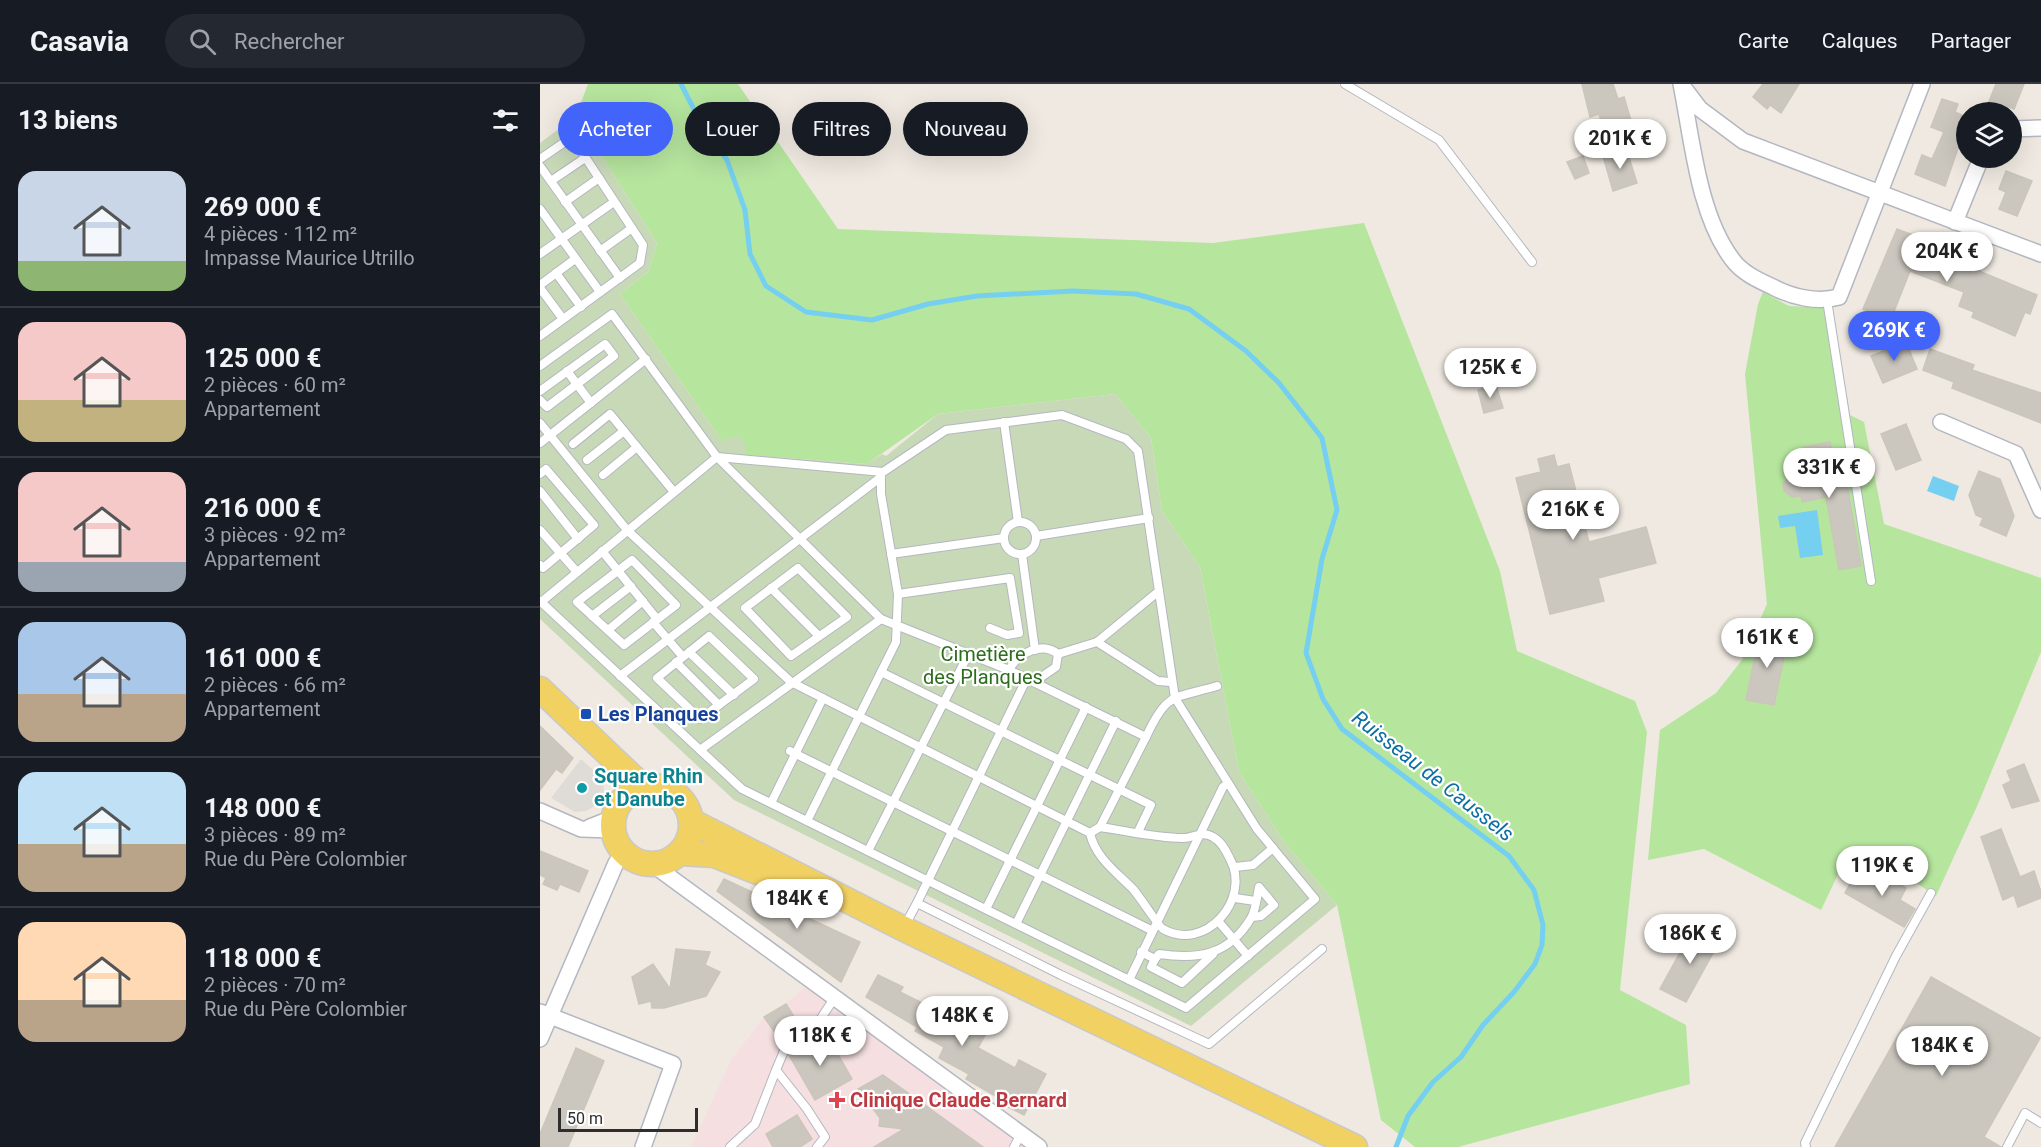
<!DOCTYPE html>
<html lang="fr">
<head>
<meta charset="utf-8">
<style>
	body { margin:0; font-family:Roboto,sans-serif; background:#242831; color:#f1f3f6; height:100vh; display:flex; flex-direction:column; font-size:22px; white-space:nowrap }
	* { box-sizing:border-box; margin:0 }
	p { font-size:20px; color:#9ea1a6 }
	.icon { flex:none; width:33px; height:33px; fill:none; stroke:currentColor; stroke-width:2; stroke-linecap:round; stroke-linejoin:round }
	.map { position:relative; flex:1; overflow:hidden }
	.panel { display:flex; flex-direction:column; background:#171b24; width:540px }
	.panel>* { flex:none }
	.banner { position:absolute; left:18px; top:18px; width:570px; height:54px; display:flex; gap:12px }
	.fabs { position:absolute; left:1416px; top:18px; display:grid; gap:12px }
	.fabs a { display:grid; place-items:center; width:66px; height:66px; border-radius:50%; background:#171b24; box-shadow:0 6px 24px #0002; font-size:30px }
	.scale { position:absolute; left:18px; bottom:15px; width:140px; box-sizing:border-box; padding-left:6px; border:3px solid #2e2e2e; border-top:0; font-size:16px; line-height:21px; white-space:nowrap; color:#2e2e2e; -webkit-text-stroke:4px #fff; paint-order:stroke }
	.price { position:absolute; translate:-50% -51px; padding:0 14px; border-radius:21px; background:#fff; color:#222; font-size:20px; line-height:39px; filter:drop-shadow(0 2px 3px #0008) }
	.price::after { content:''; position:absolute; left:50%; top:36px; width:18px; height:14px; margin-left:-9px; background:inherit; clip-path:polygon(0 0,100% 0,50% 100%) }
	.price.on { background:#4264fb; color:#fff }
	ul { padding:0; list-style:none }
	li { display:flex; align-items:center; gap:18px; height:150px; padding:0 18px }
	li+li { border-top:2px solid #363941 }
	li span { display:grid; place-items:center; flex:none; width:168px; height:120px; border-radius:18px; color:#555 }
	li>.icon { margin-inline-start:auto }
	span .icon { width:72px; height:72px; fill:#fffc; stroke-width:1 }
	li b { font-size:26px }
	h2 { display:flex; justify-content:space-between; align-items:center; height:72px; padding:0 18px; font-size:26px }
	.pill { padding:0 21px; border-radius:27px; background:#171b24; box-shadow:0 6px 24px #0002; font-size:21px; line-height:54px }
	.pill.on { background:#4264fb; color:#fff }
	header { display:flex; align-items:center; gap:36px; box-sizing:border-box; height:84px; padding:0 30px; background:#171b24; border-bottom:2px solid #363941 }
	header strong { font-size:28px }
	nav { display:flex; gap:33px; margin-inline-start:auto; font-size:21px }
	.search { width:420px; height:54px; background:#242831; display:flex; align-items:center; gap:15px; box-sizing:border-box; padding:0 21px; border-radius:33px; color:#9ea1a6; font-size:22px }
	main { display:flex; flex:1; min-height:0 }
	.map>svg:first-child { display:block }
</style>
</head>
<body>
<header>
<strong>Casavia</strong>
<div class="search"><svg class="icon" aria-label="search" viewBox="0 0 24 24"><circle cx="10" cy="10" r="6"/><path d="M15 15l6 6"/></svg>Rechercher</div>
<nav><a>Carte</a><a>Calques</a><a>Partager</a></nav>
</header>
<main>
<section class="panel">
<h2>13 biens<svg class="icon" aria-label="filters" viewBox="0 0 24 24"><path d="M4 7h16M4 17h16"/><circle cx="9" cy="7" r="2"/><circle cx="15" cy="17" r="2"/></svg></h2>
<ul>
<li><span style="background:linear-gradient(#c9d6e8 75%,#8fb573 0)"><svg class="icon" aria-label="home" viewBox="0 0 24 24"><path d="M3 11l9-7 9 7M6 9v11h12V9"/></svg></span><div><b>269 000 €</b><p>4 pièces · 112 m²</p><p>Impasse Maurice Utrillo</p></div></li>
<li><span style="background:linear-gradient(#f6c9c9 65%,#c2b280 0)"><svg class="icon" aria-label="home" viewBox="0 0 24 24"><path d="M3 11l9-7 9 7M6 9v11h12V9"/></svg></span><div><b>125 000 €</b><p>2 pièces · 60 m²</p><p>Appartement</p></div></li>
<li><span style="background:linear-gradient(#f6c9c9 75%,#9aa5b1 0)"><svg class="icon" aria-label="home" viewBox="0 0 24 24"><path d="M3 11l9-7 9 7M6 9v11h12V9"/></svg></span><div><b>216 000 €</b><p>3 pièces · 92 m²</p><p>Appartement</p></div></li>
<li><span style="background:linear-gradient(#a9c7e8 60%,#b9a48a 0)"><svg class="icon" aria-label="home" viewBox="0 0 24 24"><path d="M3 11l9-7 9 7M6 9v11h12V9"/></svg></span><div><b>161 000 €</b><p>2 pièces · 66 m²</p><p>Appartement</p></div></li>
<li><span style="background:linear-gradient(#bfe0f5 60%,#b9a48a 0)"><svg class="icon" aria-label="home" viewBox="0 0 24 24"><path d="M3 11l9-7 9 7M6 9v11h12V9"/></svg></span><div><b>148 000 €</b><p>3 pièces · 89 m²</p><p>Rue du Père Colombier</p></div></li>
<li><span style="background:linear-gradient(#ffd9b3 65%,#b9a48a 0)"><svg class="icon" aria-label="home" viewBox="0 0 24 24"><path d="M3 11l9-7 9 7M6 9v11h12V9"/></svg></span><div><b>118 000 €</b><p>2 pièces · 70 m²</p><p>Rue du Père Colombier</p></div></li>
</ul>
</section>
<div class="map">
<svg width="1501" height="1063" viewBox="0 0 1501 1063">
	<rect width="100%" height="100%" fill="#efe9e1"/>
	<path fill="#f5dfe0" d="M265,903L485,1063H151L191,976L224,933L246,920Z"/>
	<g fill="#b6e59e">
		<path d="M48,0H198L298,145L673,159L824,139L960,487L977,567L1095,617L1107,648L1080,906L1146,941L1150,1000L918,1063H875L841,1036L797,821L743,756L699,688L660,483L622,427L611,354L575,310L398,330L327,380L206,371L182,357L80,210L108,188L117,159L36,32Z"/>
		<path d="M1223,208L1249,222L1292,224L1310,331L1324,338L1344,440L1501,494V568L1438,720L1396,812L1336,772L1301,784L1281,826L1164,765L1108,776L1120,646L1176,609L1202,576L1227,520L1205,290L1218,220Z"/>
	</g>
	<path fill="#c8d9b8" d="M36,32L117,159L108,188L80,210L182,357L194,352L200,353L206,363V371L327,380L342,370L346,372L398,330L575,310L611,354L622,427L660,483L699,688L743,756L797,821L651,942L194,716L0,535V59Z"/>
	<path fill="#dfdcd8" d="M41,675L63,695L64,707L56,721L46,727L35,728L11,714Z"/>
	<g fill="#75cff0">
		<path d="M1393,392L1419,402L1414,417L1387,407Z"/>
		<path d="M1277,426L1283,471L1260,474L1255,442L1240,444L1238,432Z"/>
	</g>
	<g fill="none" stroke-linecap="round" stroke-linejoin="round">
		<path stroke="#75cff0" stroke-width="5" d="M141,0L161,39L187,76L205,126L210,170L226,202L266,228L332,236L388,220L437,212L533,207L596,210L649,225L706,267L739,299L782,354L797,426L782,475L766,569L783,615L802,645L969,772L994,806L1003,841L1002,861L995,880L974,908L943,941L921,973L893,998L868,1032L856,1063"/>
	</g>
	<g fill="#cbc7bf" stroke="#cbc5ba" stroke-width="1.5">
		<path d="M1042,0H1073L1078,15L1084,13L1092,40L1073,46L1071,38L1062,41L1059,30L1050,33Z"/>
		<path d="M1223,0H1259L1241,29L1230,21L1227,25L1213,13Z"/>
		<path d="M1456,0H1484L1474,25L1467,22L1466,25L1448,20Z"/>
		<path d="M1402,15L1418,20L1415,28L1426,33V41L1405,102L1375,90L1382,71L1392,75L1404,48L1391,43Z"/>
		<path d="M1086,64L1097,99L1073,107L1063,72Z"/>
		<path d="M1043,72L1049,89L1035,95L1027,78Z"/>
		<path d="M1466,87L1492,97L1477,132L1459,125L1466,108L1459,105Z"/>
		<path d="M1357,145L1425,171L1422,180L1497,211L1490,230L1485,228L1475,252L1432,233L1434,228L1419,222L1424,208L1370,187L1351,235L1323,225Z"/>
		<path d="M1366,258L1377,285L1343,299L1331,272Z"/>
		<path d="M1390,265L1434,281L1432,286L1501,309V339L1412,304L1414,298L1383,286Z"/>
		<path d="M956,301L963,324L944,329L938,306Z"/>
		<path d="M1366,340L1381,376L1356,386L1341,350Z"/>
		<path d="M1290,358L1294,379L1303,377L1321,482L1299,486L1286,413L1262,418L1261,412L1252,413L1244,407L1243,400L1249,393L1260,391L1258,384L1267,382L1264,363Z"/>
		<path d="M1014,371L1017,383L1029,380L1049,458L1106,443L1116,479L1058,494L1064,517L1010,530L976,394L1001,388L998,375Z"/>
		<path d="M1439,387L1460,395L1474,432L1466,452L1440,441L1443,434L1436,431L1429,411Z"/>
		<path d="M1220,548L1248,554L1234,621L1206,616Z"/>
		<path d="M0,642L33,674L22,689L16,685L0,706Z"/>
		<path d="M1484,680L1499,717L1472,724L1463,701L1471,697L1467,687Z"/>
		<path d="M1461,745L1480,793L1494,787L1501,808V814L1478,823L1474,811L1463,816L1441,753Z"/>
		<path d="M0,767L48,787L39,808L20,800L17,806L3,800L6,794L0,791Z"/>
		<path d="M1335,787L1366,804L1360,816L1375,825L1364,843L1305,809L1313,795L1319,798L1322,793L1329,797Z"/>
		<path d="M184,795L320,858L301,898L177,807Z"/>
		<path d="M1154,843L1179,858L1146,918L1120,905Z"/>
		<path d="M136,865L170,868L165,881L180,888L166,912L124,924H112L111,917L99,920L92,893L113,880L130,905Z"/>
		<path d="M338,891L363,903L360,908L388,922L391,915L411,925L408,932L445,951L438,964L475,984L479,976L506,990L484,1031L458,1018L459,1014L426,995L429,990L399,974L404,963L375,947L377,943L326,913Z"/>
		<path d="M1391,893L1500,954L1444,1053L1461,1063H1295Z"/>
		<path d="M246,920L263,947L243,960L224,933Z"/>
		<path d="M288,953L312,995L275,1016L249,971L270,957L273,961Z"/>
		<path d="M36,964L64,977L28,1063H0V1050Z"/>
		<path d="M343,991L364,1006L443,1063H334L364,1045L339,1042L340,1034L318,1005Z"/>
		<path d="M257,1031L272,1055L260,1063H233L226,1050Z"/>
	</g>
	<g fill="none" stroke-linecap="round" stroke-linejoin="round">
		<g stroke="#b4b7c1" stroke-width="10">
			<g id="lane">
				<path d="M805,0L899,56L992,178"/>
				<path d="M0,75L32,53L103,161L100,179L0,252"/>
				<path d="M0,82L80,194"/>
				<path d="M11,97L45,74"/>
				<path d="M25,118L59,94"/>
				<path d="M0,125L60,208"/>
				<path d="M60,167L92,144"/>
				<path d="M0,170L74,118"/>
				<path d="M16,189L41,223"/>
				<path d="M0,201L35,175"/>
				<path d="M0,204L23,235"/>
				<path d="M1287,216L1331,497"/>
				<path d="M0,282L72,230L177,373L343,388L406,346L522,331L586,355L598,367L635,614L717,745L775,815L646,924L202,705L0,517"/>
				<path d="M27,287L51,319"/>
				<path d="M0,307L65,260L74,272L7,323L0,316"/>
				<path d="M464,338L478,438"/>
				<path d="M0,339L87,446L251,598L550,749"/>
				<path d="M0,359L106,275"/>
				<path d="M33,360L70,330L134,408"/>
				<path d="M47,376L84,347"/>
				<path d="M0,390L6,385L54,441L3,484L0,481"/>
				<path d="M63,391L97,363"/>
				<path d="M0,407L38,455"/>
				<circle cx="480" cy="454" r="16"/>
				<path d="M0,446L37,488"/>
				<path d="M496,452L609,434"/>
				<path d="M62,467L117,535"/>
				<path d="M351,470L464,454"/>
				<path d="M482,470L495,566"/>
				<path d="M92,476L136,521L84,561L37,518Z"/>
				<path d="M258,484L307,533L251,572L205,524Z"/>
				<path d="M231,504L279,552"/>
				<path d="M358,510L470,494L479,549L467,551L450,544"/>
				<path d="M0,519L177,373L341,535L469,586L606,653L560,743"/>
				<path d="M52,532L91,502"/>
				<path d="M113,538L143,573L169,552L214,595L160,635L117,594L143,573"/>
				<path d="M68,546L103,517"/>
				<path d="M557,558L618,597L631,598"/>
				<path d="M149,568L194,611"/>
				<path d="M518,570L557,558L619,507"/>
				<path d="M136,578L179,621"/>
				<path d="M469,586C478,569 502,557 518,570L516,583L494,598"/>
				<path d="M341,588L611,721L598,748"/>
				<path d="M80,592L341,393"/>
				<path d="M606,653C627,608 632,615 677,602"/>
				<path d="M160,666L341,535"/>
				<path d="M250,667L611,846"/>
				<path d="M231,719L283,614"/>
				<path d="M267,737L356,558L358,510L341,410V395"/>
				<path d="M560,743C587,747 616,754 643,754C654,754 662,746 673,753C682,758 686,767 690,775C712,815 665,869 623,845C620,844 600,813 593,805C576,788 555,773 550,749Z"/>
				<path d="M328,767L429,569"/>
				<path d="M695,783L713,781L733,764"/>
				<path d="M695,814L715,817"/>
				<path d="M377,819L487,594"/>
				<path d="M446,825L546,623"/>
				<path d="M678,837L708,872"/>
				<path d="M476,840L576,637"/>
				<path d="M364,843L377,819L521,891L669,960L782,865"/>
				<path d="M601,868L615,875L619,870C659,876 689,871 711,834C716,826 717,812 719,803L734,821L721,832L712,833"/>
				<path d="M615,875L611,883L642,899L673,870"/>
				<path d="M589,896L683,703L688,699"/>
				<path d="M190,1063L215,1040L236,986"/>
				<path d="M277,1063L285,1053L267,1025L236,986L244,967L272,948L295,913"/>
				<path d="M474,1063L481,1050"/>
				<path d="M1266,1063L1265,1059L1356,872L1391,809"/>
				<path d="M1467,1063L1485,1029L1501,1039"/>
			</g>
		</g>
		<g stroke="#b4b7c1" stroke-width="18">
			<g id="street">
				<path d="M1141,0C1152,54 1158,130 1192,175C1202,189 1218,196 1233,203C1252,213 1277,219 1299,213L1382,0"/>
				<path d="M1144,4L1160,25L1203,57L1501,170"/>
				<path d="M1472,45L1501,44"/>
				<path d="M1415,138L1441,74"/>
				<path d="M1401,338L1476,370L1501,426"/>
				<path d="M0,727L41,745L73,746"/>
				<path d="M50,743L73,734"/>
				<path d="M112,780L499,1063"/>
				<path d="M0,928L133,980L103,1063"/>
				<path d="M0,955L76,779L84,769"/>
			</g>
		</g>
		<g stroke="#c9c9c9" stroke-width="27">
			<g id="primary">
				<path d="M0,605L103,703"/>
				<circle cx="112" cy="741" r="39"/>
				<path d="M151,737L364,845L815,1063"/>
				<path d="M140,769L174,771L241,797"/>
			</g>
		</g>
		<use href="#lane" stroke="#fff" stroke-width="8"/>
		<use href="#street" stroke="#fff" stroke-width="15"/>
		<use href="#primary" stroke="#f2d163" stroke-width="24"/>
	</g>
	<rect fill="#1a4fb4" stroke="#fff" stroke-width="2" x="40" y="624" width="12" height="12" rx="3"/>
	<circle fill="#0f9aa8" stroke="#fff" stroke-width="2" cx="42" cy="704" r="6"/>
	<path fill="#e0444e" stroke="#fff" stroke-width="2" d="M294 1007h6v6h6v6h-6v6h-6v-6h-6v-6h6z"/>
	<g text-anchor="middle" stroke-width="4.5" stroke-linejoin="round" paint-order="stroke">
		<g font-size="20" fill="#2c6e1b" stroke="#fff">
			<text x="443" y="577">Cimetière<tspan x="443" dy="23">des Planques</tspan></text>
		</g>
		<g font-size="20" font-weight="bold" fill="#164399" stroke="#fff" text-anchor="start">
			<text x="58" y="637">Les Planques</text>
		</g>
		<g font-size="20" font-weight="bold" fill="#0d838f" stroke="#fff" text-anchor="start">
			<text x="54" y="699">Square Rhin<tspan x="54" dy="23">et Danube</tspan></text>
		</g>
		<g font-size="20" font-weight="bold" fill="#be3a42" stroke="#fff" text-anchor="start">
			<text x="310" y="1023">Clinique Claude Bernard</text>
		</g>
		<g font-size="21" font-style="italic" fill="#0d6fa3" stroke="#fff">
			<text transform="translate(893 692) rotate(38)" y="7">Ruisseau de Caussels</text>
		</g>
	</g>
</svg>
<div class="fabs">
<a><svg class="icon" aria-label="layers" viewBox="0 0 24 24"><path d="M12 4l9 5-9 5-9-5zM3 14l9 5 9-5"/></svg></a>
</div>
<div class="scale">50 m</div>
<b class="price" style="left:1080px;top:86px">201K €</b>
<b class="price" style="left:1407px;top:199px">204K €</b>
<b class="price on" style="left:1354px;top:278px">269K €</b>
<b class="price" style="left:950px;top:315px">125K €</b>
<b class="price" style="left:1289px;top:415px">331K €</b>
<b class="price" style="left:1033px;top:457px">216K €</b>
<b class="price" style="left:1227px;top:585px">161K €</b>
<b class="price" style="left:1342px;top:813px">119K €</b>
<b class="price" style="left:257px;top:846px">184K €</b>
<b class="price" style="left:1150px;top:881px">186K €</b>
<b class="price" style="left:422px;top:963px">148K €</b>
<b class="price" style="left:280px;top:983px">118K €</b>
<b class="price" style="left:1402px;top:993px">184K €</b>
<div class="banner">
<a class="pill on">Acheter</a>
<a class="pill">Louer</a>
<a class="pill">Filtres</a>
<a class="pill">Nouveau</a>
</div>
</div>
</main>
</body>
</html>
